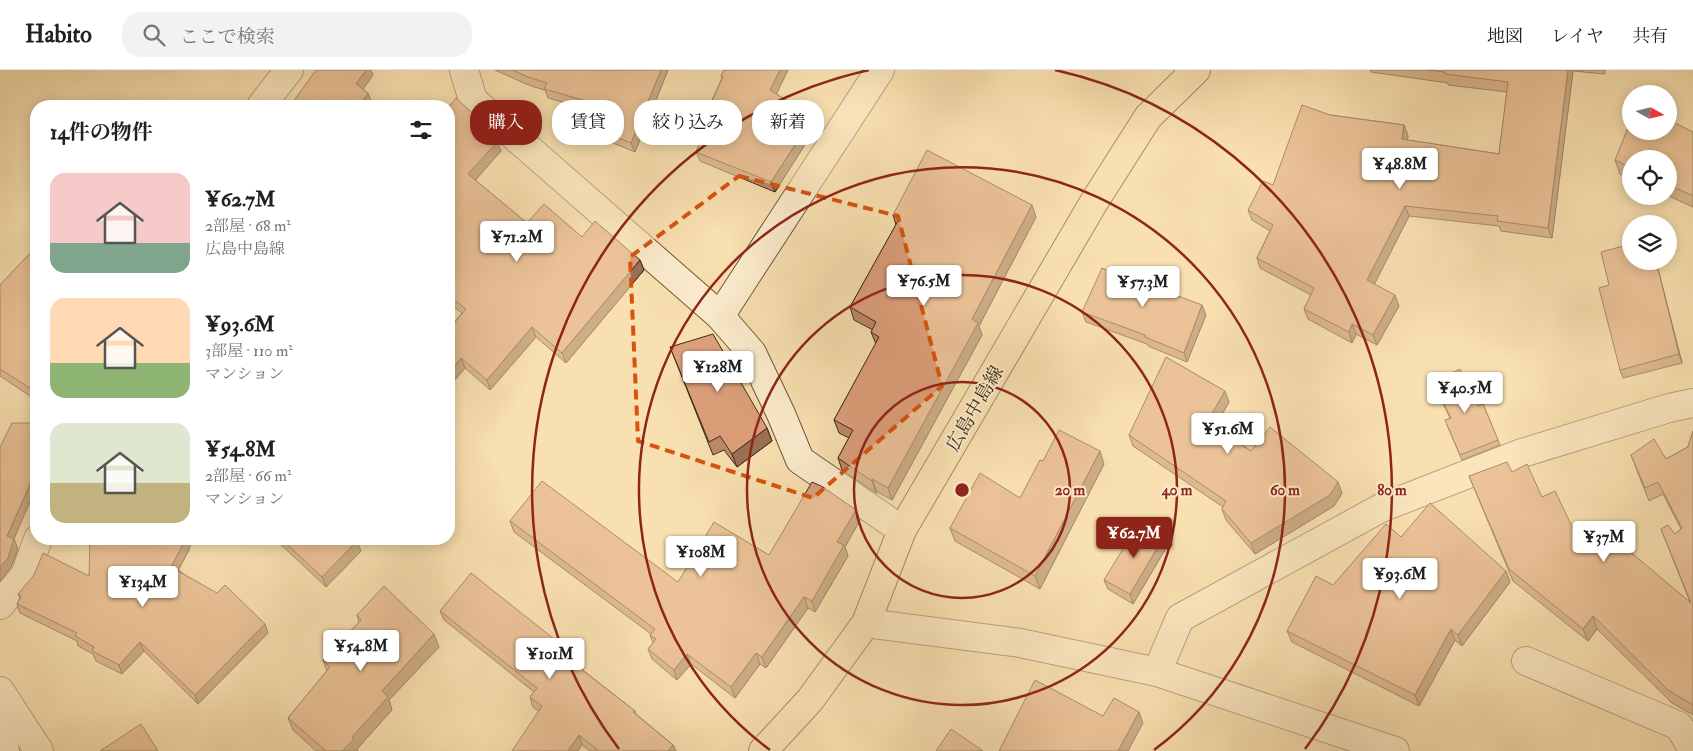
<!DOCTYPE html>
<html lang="ja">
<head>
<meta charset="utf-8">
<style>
	body { margin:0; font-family:"IM FELL Double Pica","Noto Serif JP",serif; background:#f2f2f2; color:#202124; height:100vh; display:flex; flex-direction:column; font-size:19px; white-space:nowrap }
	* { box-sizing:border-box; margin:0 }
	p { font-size:16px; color:#757577 }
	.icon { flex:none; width:28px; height:28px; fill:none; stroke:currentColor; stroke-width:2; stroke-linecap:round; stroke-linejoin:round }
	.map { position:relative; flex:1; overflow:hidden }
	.details { position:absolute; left:30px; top:30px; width:425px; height:445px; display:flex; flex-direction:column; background:#fff; border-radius:20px; box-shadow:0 2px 12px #0003 }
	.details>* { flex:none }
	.banner { position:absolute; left:470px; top:30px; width:475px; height:45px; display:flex; gap:10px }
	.needle { width:32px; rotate:98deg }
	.controls { position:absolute; left:1622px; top:15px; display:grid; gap:10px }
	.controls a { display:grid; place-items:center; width:55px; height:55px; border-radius:50%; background:#fff; box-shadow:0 2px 12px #0003; font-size:25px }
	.price { position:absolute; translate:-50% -42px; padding:0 11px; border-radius:5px; background:#fff; color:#222; font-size:16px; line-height:32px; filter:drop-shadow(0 1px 2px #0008) }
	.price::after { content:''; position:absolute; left:50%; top:30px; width:15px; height:11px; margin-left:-8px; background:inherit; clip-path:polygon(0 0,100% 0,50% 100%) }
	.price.selected { background:#8f2418; color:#fff }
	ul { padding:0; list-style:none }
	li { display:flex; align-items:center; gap:15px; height:125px; padding:0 20px }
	li span { display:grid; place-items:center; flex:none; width:140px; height:100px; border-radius:15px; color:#555 }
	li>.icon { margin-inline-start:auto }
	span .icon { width:60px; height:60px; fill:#fffc; stroke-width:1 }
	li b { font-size:21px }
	h2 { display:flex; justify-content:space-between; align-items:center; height:60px; padding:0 20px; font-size:21px }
	.pill { padding:0 18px; border-radius:20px; background:#fff; box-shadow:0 2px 12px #0003; font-size:18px; line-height:45px }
	.pill.selected { background:#8f2418; color:#fff }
	header { display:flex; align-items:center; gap:30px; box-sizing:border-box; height:70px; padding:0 25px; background:#fff; border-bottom:1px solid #e0e0e0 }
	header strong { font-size:24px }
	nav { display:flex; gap:28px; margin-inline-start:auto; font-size:18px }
	.search { width:350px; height:45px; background:#f2f2f2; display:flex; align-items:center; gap:12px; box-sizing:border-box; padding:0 18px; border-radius:20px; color:#757577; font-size:19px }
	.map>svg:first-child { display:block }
</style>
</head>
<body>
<header>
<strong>Habito</strong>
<div class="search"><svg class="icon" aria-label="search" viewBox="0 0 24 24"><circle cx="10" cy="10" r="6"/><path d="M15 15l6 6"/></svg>ここで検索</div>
<nav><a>地図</a><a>レイヤ</a><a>共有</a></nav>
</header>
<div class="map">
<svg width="1693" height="681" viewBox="0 0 1693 681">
	<rect width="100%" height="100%" fill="#f9e0b0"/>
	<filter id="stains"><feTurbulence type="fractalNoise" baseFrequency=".004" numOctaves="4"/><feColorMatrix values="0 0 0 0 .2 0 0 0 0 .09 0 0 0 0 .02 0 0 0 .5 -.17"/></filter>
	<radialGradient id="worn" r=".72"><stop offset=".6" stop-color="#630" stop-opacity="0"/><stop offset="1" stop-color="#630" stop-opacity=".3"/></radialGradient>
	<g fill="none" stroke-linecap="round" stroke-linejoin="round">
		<g stroke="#6e5840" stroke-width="30">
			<g id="minor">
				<path d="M464,0L473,30L720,246L752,283L781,344L800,390L902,460"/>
				<path d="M261,36L289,0"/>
				<path d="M720,246L880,0"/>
				<path d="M0,535L25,505L38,469"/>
				<path d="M866,553L1020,573L1157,602L1395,681"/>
				<path d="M1526,591L1679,656L1693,680"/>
				<path d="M1157,602L1180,548L1381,438L1519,384L1669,338L1693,333"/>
				<path d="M0,621L39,681"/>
				<path d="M0,662L5,681"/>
			</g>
		</g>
		<g stroke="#3f2b1b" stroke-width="30">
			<path id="major" d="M763,681L810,630L866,553L902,460L1094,132L1148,47L1196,0"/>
		</g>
		<use href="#minor" stroke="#fbebcc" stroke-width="28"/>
		<use href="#major" stroke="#f9e0b0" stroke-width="28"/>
	</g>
	<g fill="#bd8969" stroke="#3f2b1b">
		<path d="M495,0H668L635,82L598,67L595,58L601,43L548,28L545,20L531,16Z"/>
		<path d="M724,0H788L776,24L816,57L775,122L700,91L696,82L700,72L697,63L722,8L721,6Z"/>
		<path d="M1370,0H1605V4L1573,1L1552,168L1501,161L1499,156L1409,146L1374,214L1399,236L1377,275L1356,264L1352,273L1308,249L1304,239L1311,225L1260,198L1257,188L1270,161L1252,150L1248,140L1273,115L1330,45L1404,55L1408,66L1407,70L1499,84L1507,22L1448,15V13L1371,2Z"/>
		<path d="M449,37L493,62L501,81L475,110L527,153L582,167L640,190L644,200L566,293L536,267L490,320L465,298L449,317V259L462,243L449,233Z"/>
		<path d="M1693,62V137L1669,126V89H1631V109L1620,104L1615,90Z"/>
		<path d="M893,145L1036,147L979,256L982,265L892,430L877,422L876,423L842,400L838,388L849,368L839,363L834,350L876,274L871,262L873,260L854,250L850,237L896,155Z"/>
		<path d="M36,190V330L0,306V215Z"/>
		<path d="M1656,191L1682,293L1623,308L1620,300L1609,215Z"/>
		<path d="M1117,205L1154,210L1157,218L1206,245L1187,292L1148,276L1147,274L1086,252L1082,242Z"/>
		<path d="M670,277L767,358L772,371L737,397L724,380L713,385Z"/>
		<path d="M1433,313L1478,336L1483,334L1500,375L1462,390L1447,355L1450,348Z"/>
		<path d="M1229,332L1215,357L1251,381L1342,423L1334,436L1255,484L1226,450L1222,439L1223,437L1133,376L1129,365Z"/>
		<path d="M1693,361V645L1672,633L1597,559L1588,571L1513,511L1469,406L1512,402L1542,427L1579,471L1690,532L1661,459L1675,464L1681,459L1663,424L1649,431L1631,385L1666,389L1688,377Z"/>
		<path d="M1043,391L1104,394L1040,519L955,471L950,458L1020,428Z"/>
		<path d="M856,440L860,450L845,477L848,486L815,542L808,538L766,598L760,594L735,628L691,594L677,610L652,589L648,579L653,573L650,565L651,564L514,462L510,451L678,512L769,485Z"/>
		<path d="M1401,467L1506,501L1510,512L1462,576L1455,570L1419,636L1292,572L1287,561L1333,515Z"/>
		<path d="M1163,468L1166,478L1133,534L1108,519L1104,510Z"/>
		<path d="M275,469H355L361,481L326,517Z"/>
		<path d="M189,480L178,500L268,563L198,634L144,581L122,604L96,591L93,584L78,576L77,571L20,543L17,534L20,528L18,524Z"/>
		<path d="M440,541L554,569L558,579L557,580L635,641L636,644L673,675L676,681H590L533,637L530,627L534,622L444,550Z"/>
		<path d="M357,545L439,577L389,630L392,640L357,679L358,681H316L293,660L288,648L327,601L323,590L359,552Z"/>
	</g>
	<g fill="#9a6f55" stroke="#3f2b1b">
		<path d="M366,0H371L373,5L360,24L356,14Z"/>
		<path d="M661,0H668L635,82L631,73Z"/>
		<path d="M780,0H788L774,29L770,20Z"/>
		<path d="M1568,0H1573V1L1552,168L1548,158Z"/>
		<path d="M368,23L372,33L369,36H359Z"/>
		<path d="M813,47L816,57L775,122L771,112Z"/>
		<path d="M1404,55L1408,66L1406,80L1402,69Z"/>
		<path d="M493,62L501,81L472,114L468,104L491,65Z"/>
		<path d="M1032,135L1036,147L979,256L982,265L892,430L888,418L972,249Z"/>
		<path d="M1405,136L1409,146L1371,221L1367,210Z"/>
		<path d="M640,190L644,200L566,293L562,283Z"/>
		<path d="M1656,191L1682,293L1679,284Z"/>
		<path d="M1154,210L1157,219L1152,216Z"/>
		<path d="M1395,225L1399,236L1377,275L1373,265Z"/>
		<path d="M1202,235L1206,245L1187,292L1184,283Z"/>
		<path d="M1352,254L1356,264L1352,273L1349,262Z"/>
		<path d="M532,257L536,267L490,320L487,310Z"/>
		<path d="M461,288L465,298L449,317V303Z"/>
		<path d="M1225,321L1229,332L1211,364L1207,352Z"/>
		<path d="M767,358L772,371L737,397L732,384Z"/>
		<path d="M1100,381L1104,394L1040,519L1035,506Z"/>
		<path d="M36,401V418L11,476L7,466Z"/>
		<path d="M872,409L877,422L876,423L872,411Z"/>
		<path d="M1338,412L1342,423L1334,436L1255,484L1251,473Z"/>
		<path d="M856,440L860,450L845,477L848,486L815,542L812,531L837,472Z"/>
		<path d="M1163,468L1166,478L1133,534L1130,524Z"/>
		<path d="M14,469L18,479L11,497L0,511V497Z"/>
		<path d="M186,469H192L189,480L175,506L171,497Z"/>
		<path d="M357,471L361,481L326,517L322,507Z"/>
		<path d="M1506,501L1510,512L1462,576L1458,565Z"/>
		<path d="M804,527L808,538L766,598L762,587Z"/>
		<path d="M1593,546L1597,559L1588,571L1583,559Z"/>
		<path d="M265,554L268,563L198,634L195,625Z"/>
		<path d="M1451,559L1455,570L1419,636L1415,625Z"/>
		<path d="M434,564L439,577L389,630L392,640L357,679L358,681H342L352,667L382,621Z"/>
		<path d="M554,569L558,579L554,584L550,575Z"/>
		<path d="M140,572L144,581L122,604L119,595Z"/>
		<path d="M756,583L760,594L735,628L731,617Z"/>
		<path d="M687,584L691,594L677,610L674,600Z"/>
		<path d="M1139,642L1143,653L1128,681H1118Z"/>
		<path d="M579,665L582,675L578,681H568Z"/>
		<path d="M673,675L676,681H668Z"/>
	</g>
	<g fill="#dc9f7a" stroke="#3f2b1b">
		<path d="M316,0H366L356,14L368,23L359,36H290Z"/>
		<path d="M512,0H661L631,73L595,58L604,36L544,19L547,13L528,7Z"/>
		<path d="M724,0H780L770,20L813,47L771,112L696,82L703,66L697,63L723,7L721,6Z"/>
		<path d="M1428,0H1568L1548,158L1497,151L1498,146L1405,136L1367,210L1395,225L1373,265L1352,254L1349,262L1304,239L1314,218L1257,188L1273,155L1248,140L1263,111L1273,115L1302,35L1330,45L1404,55L1402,69L1499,84L1508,12L1445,4V2Z"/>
		<path d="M456,28L493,62L491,65L498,71L468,104L527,153L544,134L582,167L595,151L640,190L562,283L532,257L487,310L461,288L449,303V259L466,239L449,226V37Z"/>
		<path d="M1631,50V61H1669V50L1693,62V126L1669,115V89H1631V98L1615,90Z"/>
		<path d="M927,80L1032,135L972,249L978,253L888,418L872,409V411L838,388L853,360L834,350L879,267L871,262L876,252L850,237L899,149L893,145Z"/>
		<path d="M1631,174V191H1656L1679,284L1620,300L1599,218L1609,215L1601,182Z"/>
		<path d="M29,184L36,190V322L0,299V215Z"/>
		<path d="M1102,198L1117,205L1121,198L1154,210L1152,216L1202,235L1184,283L1145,267V265L1082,242Z"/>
		<path d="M713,264L767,358L732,384L720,366L709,372L670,277Z"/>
		<path d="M1166,287L1225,321L1207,352L1251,381L1270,357L1338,412L1330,425L1251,473L1222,439L1226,431L1129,365Z"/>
		<path d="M1460,299L1478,336L1483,334L1498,370L1460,385L1445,350L1451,348L1433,313Z"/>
		<path d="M12,353H36V401L7,466L14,469L8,488L0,497V377Z"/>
		<path d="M1059,360L1100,381L1035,506L950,458L980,403L1020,428L1040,390L1043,391Z"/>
		<path d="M1693,361V635L1668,620L1593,546L1583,559L1509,499L1469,406L1507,392L1512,402L1527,394L1542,427L1555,421L1579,471L1595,452L1691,533L1661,459L1668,455L1675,464L1682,458L1658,412L1645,418L1631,385L1654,369L1666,389L1688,377Z"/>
		<path d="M542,411L678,512L714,452L769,485L812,412L823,417L856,440L837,472L844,475L812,531L804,527L762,587L756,583L731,617L687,584L674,600L648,579L656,569L650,565L655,559L510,451Z"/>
		<path d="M1430,433L1506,501L1458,565L1451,559L1415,625L1287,561L1316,506L1333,515L1386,454L1401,467Z"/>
		<path d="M1138,454L1163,468L1130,524L1104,510Z"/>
		<path d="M90,469H186L171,497L217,523L225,515L265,554L195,625L140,572L119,595L92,581L94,577L75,566L77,563L17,534L21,526L18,524L34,505L43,483L89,506Z"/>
		<path d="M281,469H355L357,471L322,507Z"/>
		<path d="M471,503L554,569L550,575L635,641L633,642L673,675L668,681H599L579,665L568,681H512L542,636L530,627L537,618L440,541Z"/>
		<path d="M384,516L434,564L382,621L388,627L352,667L354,669L342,681H326L288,648L330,597L323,590L361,550L357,545Z"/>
		<path d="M1035,610L1103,646L1114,628L1139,642L1118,681H999Z"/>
		<path d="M141,654L158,681H100Z"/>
		<path d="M951,659L983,681H936Z"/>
	</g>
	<path d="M0 0H1693V681H0ZM739,106L898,146L942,316L813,428L638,371L630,187Z" fill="#f9e0b0" fill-opacity=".55" fill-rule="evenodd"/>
	<path fill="none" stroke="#d7540e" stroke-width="4" stroke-dasharray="10 6" stroke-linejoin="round" d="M739,106L898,146L942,316L813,428L638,371L630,187Z"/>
	<g fill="none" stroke="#8f2418" stroke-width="2.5">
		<circle cx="962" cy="420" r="108"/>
		<circle cx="962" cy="420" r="215"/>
		<path d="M770 680A323 323 0 1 1 1154 680"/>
		<path d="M619 679A430 430 0 0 1 869 0M1055 0A430 430 0 0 1 1305 679"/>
	</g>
	<g text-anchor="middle" stroke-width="4" stroke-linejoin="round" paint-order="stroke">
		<g font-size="19" fill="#3f2b1b" stroke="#fbebcc">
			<text transform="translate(974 338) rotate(-60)" y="7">広島中島線</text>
		</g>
	</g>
	<circle cx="962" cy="420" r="8" fill="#8f2418" stroke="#fbebcc" stroke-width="2.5"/>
	<g font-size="15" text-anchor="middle" font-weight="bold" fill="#8f2418" stroke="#fbebcc" stroke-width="4" stroke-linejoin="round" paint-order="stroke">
		<text x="1070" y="425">20 m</text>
		<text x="1177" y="425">40 m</text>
		<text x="1285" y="425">60 m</text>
		<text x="1392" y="425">80 m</text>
	</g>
	<rect width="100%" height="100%" filter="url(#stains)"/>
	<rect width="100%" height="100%" fill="url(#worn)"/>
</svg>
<div class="controls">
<a><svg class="needle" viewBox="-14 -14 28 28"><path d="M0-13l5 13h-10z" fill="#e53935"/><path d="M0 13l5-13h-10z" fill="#757577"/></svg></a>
<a><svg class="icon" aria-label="locate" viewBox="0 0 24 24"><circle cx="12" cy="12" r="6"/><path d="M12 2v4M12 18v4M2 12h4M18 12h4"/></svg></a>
<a><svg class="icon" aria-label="layers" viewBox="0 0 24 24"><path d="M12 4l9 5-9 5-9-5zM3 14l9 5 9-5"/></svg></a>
</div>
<b class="price" style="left:1400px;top:120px">¥48.8M</b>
<b class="price" style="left:517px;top:193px">¥71.2M</b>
<b class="price" style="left:924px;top:237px">¥76.5M</b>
<b class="price" style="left:1143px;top:238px">¥57.3M</b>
<b class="price" style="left:718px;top:323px">¥128M</b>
<b class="price" style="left:1465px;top:344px">¥40.5M</b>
<b class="price" style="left:1228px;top:385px">¥51.6M</b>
<b class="price selected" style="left:1134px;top:489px">¥62.7M</b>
<b class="price" style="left:1604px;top:493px">¥37M</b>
<b class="price" style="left:701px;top:508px">¥108M</b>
<b class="price" style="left:1400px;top:530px">¥93.6M</b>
<b class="price" style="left:143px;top:538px">¥134M</b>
<b class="price" style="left:361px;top:602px">¥54.8M</b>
<b class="price" style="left:550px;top:610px">¥101M</b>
<div class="banner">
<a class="pill selected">購入</a>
<a class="pill">賃貸</a>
<a class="pill">絞り込み</a>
<a class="pill">新着</a>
</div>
<section class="details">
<h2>14件の物件<svg class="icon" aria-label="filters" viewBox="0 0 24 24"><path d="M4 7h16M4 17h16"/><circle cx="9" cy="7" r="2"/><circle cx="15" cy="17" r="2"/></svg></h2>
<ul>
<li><span style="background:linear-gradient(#f6c9c9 70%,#7fa58c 0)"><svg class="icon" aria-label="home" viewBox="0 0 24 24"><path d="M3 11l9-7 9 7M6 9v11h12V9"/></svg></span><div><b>¥62.7M</b><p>2部屋 · 68 m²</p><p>広島中島線</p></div></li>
<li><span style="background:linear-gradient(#ffd9b3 65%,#8fb573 0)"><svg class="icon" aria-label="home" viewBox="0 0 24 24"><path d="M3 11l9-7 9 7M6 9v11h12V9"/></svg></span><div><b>¥93.6M</b><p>3部屋 · 110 m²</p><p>マンション</p></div></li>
<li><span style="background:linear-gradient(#dfe7d0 60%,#c2b280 0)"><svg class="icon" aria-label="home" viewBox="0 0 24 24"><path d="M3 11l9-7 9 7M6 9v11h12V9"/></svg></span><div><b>¥54.8M</b><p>2部屋 · 66 m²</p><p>マンション</p></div></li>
</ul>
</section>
</div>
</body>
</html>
